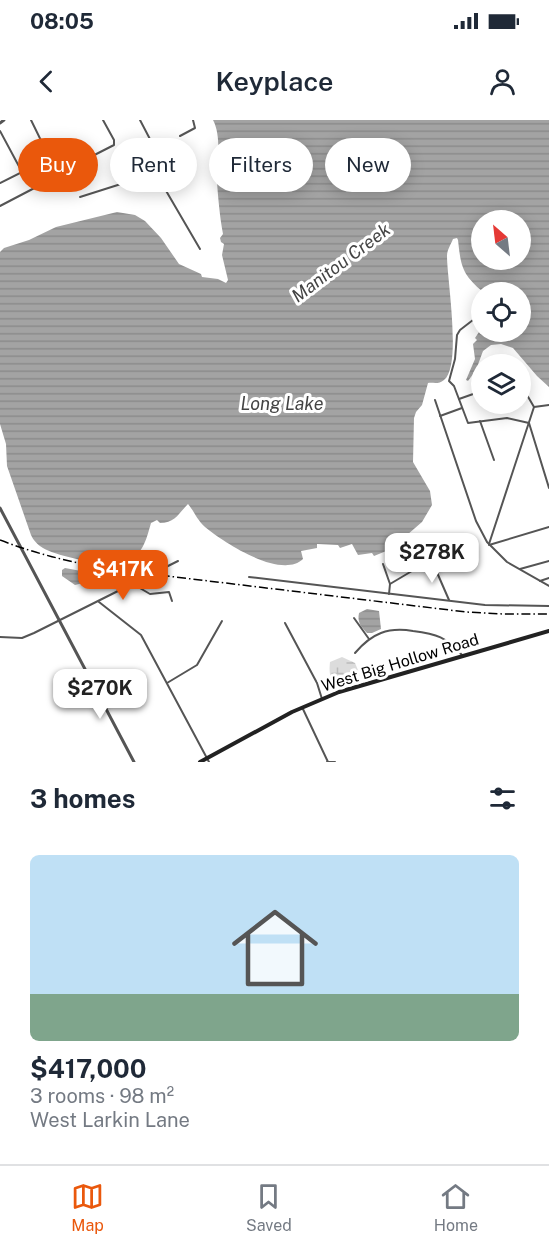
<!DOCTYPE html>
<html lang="en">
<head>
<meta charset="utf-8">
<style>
	body { margin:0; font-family:"Public Sans",sans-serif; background:#f6f6f7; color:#1f2937; height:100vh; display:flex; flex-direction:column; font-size:22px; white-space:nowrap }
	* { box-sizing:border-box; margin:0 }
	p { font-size:20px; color:#747a83 }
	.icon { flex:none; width:33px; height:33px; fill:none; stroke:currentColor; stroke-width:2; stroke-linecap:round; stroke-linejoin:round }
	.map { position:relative; height:642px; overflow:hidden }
	.details { display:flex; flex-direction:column; background:#fff; flex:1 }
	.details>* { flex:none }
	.guide { position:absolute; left:18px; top:18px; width:513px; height:54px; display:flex; gap:12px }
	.needle { width:39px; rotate:332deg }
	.buttons { position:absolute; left:471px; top:90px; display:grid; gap:12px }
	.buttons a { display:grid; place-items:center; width:60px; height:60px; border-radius:50%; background:#fff; box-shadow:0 3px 15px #0003; font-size:30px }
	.price { position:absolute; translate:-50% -51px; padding:0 14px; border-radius:12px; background:#fff; color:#222; font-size:20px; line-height:39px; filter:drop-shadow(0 2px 3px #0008) }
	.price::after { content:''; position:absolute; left:50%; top:36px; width:18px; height:14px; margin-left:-9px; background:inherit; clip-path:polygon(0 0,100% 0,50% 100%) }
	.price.selected { background:#ea580c; color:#fff }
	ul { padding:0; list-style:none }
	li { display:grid; align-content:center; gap:12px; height:318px; padding:0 30px }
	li+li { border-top:2px solid #e0e1e3 }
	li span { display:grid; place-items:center; height:186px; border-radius:9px; color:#555 }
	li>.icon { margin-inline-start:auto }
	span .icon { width:108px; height:108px; fill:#fffc; stroke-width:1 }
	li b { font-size:26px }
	h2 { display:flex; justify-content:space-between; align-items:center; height:72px; padding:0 30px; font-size:26px }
	.tag { padding:0 21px; border-radius:27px; background:#fff; box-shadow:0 3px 15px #0003; font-size:21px; line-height:54px }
	.tag.selected { background:#ea580c; color:#fff }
	.status { display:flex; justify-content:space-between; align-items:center; height:42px; padding:0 30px; background:#fff; direction:ltr }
	.status svg { height:16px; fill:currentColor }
	header { display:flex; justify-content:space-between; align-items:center; height:78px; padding:0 30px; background:#fff; font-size:27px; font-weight:600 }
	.dock { display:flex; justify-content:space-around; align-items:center; height:84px; border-top:2px solid #e0e1e3; background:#fff; font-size:16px; color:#747a83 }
	.dock a { display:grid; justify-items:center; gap:3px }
	.dock .selected { color:#ea580c }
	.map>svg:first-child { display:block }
</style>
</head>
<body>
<div class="status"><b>08:05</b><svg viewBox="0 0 49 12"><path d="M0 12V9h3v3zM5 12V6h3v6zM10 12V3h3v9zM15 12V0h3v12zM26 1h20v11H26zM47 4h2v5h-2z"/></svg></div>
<header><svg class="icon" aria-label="back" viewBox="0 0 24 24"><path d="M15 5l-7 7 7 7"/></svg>Keyplace<svg class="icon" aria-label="person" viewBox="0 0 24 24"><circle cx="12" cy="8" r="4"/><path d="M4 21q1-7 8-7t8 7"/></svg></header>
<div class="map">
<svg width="549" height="642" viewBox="0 0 549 642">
	<defs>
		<pattern id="wetland-marsh" width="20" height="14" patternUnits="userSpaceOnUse" patternTransform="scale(1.5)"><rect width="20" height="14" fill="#dcdcdc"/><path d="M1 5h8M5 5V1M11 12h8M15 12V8" fill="none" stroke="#bbb"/></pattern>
		<pattern id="water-rules" width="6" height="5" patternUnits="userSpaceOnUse" patternTransform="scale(1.5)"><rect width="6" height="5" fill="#a3a3a3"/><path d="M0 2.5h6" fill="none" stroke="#8b8b8b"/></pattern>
	</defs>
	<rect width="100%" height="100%" fill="#fff"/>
	<path fill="url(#wetland-marsh)" d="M342,537L355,543L360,555L353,562L339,566C329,562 329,551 330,542Z"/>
	<g fill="url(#water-rules)" fill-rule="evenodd">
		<path d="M213,0H549V267L537,256L513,228L501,224L491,225L483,231L476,250L468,261L466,260L475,239L473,224L477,220L475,218L481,209L482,212H520V172H483C462,154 461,147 458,120L457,118L453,119C451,124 447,130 447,136C447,159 462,246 444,260C438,265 433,262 428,263L422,285L416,292L414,298L413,342L430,371L432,385L422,402L400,421L401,425L374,436L372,433L358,435L352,424L340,428L338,425L317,424V428L301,431L303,439C281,460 223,422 205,407C197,400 194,391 188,384C179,393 175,403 160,403L157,400L151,403C146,420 143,436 124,443C111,448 55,436 43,428C38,425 33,420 31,415L7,346L6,324L0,304V132L4,128L29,120L56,107L117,92L135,95L145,101L161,118L179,144L201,154L202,157L218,159L226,163L228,160L222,135L224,124L221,122L220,118L223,114C220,99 218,77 217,62C217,43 222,17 213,0ZM482,100H520V140H482Z"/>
		<path d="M65,448L108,456L109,459L105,462L95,460L75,465L62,456V450Z"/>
		<path d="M367,489L379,491L381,509L372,513H367C361,507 357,502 359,493Z"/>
	</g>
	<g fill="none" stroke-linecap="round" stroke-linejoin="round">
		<g stroke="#555" stroke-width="2">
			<path d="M31,0L53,45L58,51"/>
			<path d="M140,0L164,46L165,69L200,129"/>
			<path d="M0,11L22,52"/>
			<path d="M180,16L195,8L193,0"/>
			<path d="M51,55L65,50L114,25V20L103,0"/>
			<path d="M0,63L50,38"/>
			<path d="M80,77L143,57L164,56"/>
			<path d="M0,86L44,63"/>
			<path d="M482,193L460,210L457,215L455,239L449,261L454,266L468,303L507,298L529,303L549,368"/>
			<path d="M520,263L534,287"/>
			<path d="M459,279L476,273L482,268"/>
			<path d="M435,280L476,401L487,422L507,442L549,466"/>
			<path d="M534,287L549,285"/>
			<path d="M440,296L462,288"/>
			<path d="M480,301L494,340"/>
			<path d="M489,424L534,287"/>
			<path d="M489,425L549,407"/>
			<path d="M432,441L449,480"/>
			<path d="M383,444L390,464L389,474"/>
			<path d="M520,449L549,441"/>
			<path d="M249,457L485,485L549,486"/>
			<path d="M540,461L549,458"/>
			<path d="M133,464L150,474L169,472L172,481"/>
			<path d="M390,464L422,445L447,435"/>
			<path d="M99,482L141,515L209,642"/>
			<path d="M354,498L369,519"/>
			<path d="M285,503L317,563L322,579"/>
			<path d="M0,517L22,518L34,513L178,441"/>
			<path d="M355,533C372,513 388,507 413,511C437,514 446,517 462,535"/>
			<path d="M167,563L197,545L222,501"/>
			<path d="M302,587L328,642"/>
			<path d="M327,642H335"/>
		</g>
		<g stroke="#555" stroke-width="3">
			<path d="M0,3L4,0"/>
			<path d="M0,388L134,642"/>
		</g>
		<path stroke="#222" stroke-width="4" d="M200,642L292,592L339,572L549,511"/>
		<path stroke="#000" stroke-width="1.5" stroke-dasharray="9 3 1.5 3" stroke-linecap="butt" d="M0,420C36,434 71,442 109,449L466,492L503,494H549"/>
	</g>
	<g text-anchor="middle" stroke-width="6" stroke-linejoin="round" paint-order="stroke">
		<g font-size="16" fill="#000" stroke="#fff">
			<text transform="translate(400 542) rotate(-17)" y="6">West Big Hollow Road</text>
		</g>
		<g font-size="18" font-style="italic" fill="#444" stroke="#fff">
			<text transform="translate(341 143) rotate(-37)" y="6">Manitou Creek</text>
			<text x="282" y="290">Long Lake</text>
		</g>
	</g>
</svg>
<div class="buttons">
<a><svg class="needle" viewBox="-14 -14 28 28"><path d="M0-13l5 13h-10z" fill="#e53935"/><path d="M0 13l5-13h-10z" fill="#747a83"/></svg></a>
<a><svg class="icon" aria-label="locate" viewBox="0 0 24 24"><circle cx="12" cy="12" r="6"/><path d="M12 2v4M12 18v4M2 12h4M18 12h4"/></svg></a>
<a><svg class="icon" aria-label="layers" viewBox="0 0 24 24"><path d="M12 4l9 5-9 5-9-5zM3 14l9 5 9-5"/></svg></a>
</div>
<b class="price" style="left:432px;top:464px">$278K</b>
<b class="price selected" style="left:123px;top:481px">$417K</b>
<b class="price" style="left:100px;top:600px">$270K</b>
<div class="guide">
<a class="tag selected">Buy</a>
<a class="tag">Rent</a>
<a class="tag">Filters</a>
<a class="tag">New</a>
</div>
</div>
<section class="details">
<h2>3 homes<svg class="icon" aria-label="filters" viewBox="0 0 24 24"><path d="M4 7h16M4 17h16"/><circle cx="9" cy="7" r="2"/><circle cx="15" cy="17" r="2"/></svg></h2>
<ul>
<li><span style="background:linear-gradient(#bfe0f5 75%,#7fa58c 0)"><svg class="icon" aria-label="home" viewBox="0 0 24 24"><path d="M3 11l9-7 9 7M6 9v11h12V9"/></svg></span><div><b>$417,000</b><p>3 rooms · 98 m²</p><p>West Larkin Lane</p></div></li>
</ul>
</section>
<nav class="dock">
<a class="selected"><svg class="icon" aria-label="map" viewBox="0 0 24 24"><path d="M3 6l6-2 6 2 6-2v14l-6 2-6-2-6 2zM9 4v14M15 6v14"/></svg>Map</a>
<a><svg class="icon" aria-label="saved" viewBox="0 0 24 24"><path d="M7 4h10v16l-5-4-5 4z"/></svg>Saved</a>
<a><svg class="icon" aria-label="home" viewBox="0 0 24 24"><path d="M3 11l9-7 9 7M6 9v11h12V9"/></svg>Home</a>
</nav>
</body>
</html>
